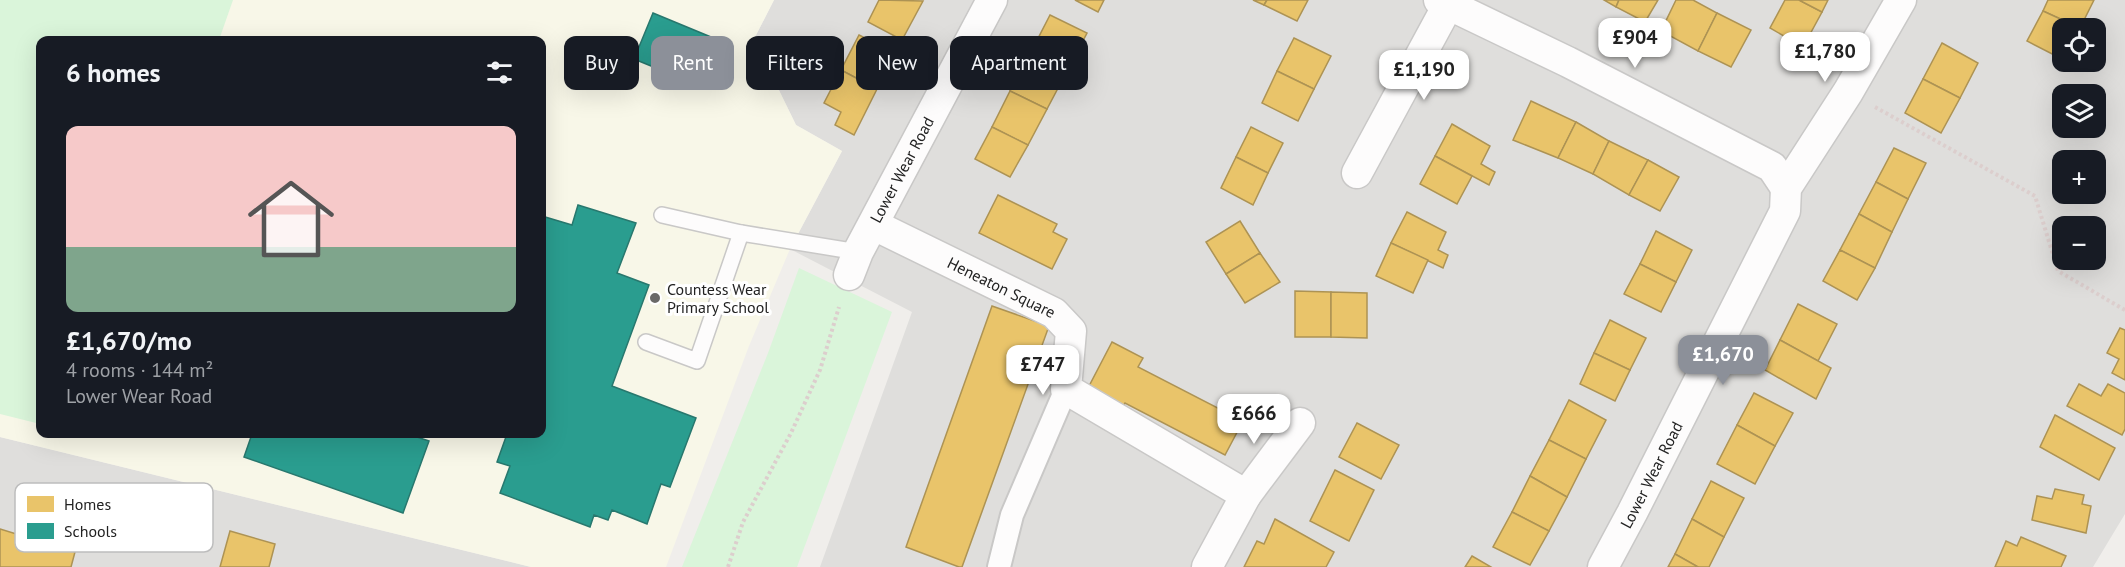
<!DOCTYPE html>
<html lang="en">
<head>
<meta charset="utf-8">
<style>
	body { margin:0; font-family:"PT Sans",sans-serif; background:#20242c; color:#f1f3f6; height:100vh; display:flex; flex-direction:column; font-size:22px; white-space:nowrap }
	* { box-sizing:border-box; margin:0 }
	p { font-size:20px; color:#9ea1a6 }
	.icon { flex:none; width:33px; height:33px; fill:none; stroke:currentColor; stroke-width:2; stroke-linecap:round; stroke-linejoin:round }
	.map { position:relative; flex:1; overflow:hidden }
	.details { position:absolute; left:36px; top:36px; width:510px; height:402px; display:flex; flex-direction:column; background:#171b24; border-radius:12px; box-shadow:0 6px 24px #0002 }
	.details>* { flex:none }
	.top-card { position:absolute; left:564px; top:36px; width:570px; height:54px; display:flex; gap:12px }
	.buttons { position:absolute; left:2052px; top:18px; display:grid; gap:12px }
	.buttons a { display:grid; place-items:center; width:54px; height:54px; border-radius:12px; background:#171b24; box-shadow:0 6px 24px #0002; font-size:30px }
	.price { position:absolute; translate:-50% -51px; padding:0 14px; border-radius:12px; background:#fff; color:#222; font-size:20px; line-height:39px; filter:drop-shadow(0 2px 3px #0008) }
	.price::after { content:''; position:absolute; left:50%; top:36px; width:18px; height:14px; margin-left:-9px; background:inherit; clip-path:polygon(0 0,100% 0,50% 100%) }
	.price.on { background:#8c9099; color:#fff }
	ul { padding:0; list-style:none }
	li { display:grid; align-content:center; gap:12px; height:318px; padding:0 30px }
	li+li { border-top:2px solid #363941 }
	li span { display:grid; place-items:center; height:186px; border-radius:12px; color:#555 }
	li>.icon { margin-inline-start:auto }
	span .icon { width:108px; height:108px; fill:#fffc; stroke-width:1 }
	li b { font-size:26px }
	h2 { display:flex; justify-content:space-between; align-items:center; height:72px; padding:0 30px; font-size:26px }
	.chip { padding:0 21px; border-radius:12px; background:#171b24; box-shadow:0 6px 24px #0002; font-size:21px; line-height:54px }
	.chip.on { background:#8c9099; color:#fff }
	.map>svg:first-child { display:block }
</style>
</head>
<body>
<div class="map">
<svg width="2125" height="567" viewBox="0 0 2125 567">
	<rect width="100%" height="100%" fill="#f0eeeb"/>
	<g fill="#dfdedc" fill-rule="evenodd">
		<path d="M774,0H2125V514L2093,567H820L912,312L790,249L842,151L796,125L754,39ZM2062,28H2096V62H2062ZM2062,94H2096V128H2062ZM2062,160H2096V194H2062ZM2062,226H2096V260H2062Z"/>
		<path d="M0,437L531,567H0Z"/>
	</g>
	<path fill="#f8f7e8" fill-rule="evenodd" d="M0,0H774L754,39L796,125L842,151L790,249L749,346L666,567H531L0,437ZM40,40H542V434H40Z"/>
	<g fill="#daf5da">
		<path d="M0,0H233L219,40H40V424L0,414Z"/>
		<path d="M799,268L892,312L797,567H682L768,353Z"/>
	</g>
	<g fill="#e9c46a" stroke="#ad9354" stroke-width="1.5">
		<path d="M879,0L923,1L902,40L868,22Z"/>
		<path d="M1075,0H1104L1098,12Z"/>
		<path d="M1253,0H1267L1264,5Z"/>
		<path d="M1267,0H1308L1297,21L1264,5Z"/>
		<path d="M1604,0H1619L1616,7Z"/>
		<path d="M1619,0H1658L1645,22L1616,7Z"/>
		<path d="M1676,0H1693L1717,13L1698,51L1661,31Z"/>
		<path d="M1785,0H1799L1822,12L1803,47L1770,28Z"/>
		<path d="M1799,0H1828L1822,12Z"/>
		<path d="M2048,0H2094L2080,28L2043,11Z"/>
		<path d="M2043,11L2080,28H2062V59L2027,41Z"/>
		<path d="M1717,13L1751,30L1731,67L1698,51Z"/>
		<path d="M1050,15L1087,33L1067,71L1030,54Z"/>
		<path d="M859,35L895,53L877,89L841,70Z"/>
		<path d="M1294,38L1331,56L1314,89L1277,71Z"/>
		<path d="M1942,43L1978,63L1960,98L1923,79Z"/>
		<path d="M1030,54L1067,71L1047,109L1010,91Z"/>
		<path d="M841,70L877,89L854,135L835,125L841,112L824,103Z"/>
		<path d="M1277,71L1314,89L1298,121L1262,103Z"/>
		<path d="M1923,79L1960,98L1941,133L1905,113Z"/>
		<path d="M1010,91L1047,109L1028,145L992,127Z"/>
		<path d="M1531,101L1576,122L1558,158L1513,140Z"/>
		<path d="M1576,122L1609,141L1593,174L1558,158Z"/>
		<path d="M1452,124L1490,146L1481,164L1495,172L1489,185L1435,156Z"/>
		<path d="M992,127L1028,145L1010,177L975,159Z"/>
		<path d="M1251,127L1283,143L1268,173L1236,157Z"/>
		<path d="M1609,141L1648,160L1629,195L1593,174Z"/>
		<path d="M1894,148L1926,163L1908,199L1876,182Z"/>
		<path d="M1435,156L1472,176L1457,204L1420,184Z"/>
		<path d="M1236,157L1268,173L1253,205L1221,188Z"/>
		<path d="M1648,160L1679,177L1660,211L1629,195Z"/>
		<path d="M1876,182L1908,199L1892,232L1859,214Z"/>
		<path d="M998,195L1057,224L1053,232L1067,239L1052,269L979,233Z"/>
		<path d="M1407,212L1446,232L1438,250L1448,255L1443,268L1391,243Z"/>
		<path d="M1859,214L1892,232L1875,268L1840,250Z"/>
		<path d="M1240,221L1260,253L1226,274L1206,242Z"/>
		<path d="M1656,231L1692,250L1676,282L1640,264Z"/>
		<path d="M1391,243L1428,260L1413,293L1376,276Z"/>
		<path d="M1840,250L1875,268L1857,300L1823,281Z"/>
		<path d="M1260,253L1280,282L1245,303L1226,274Z"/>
		<path d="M1640,264L1676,282L1661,312L1624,294Z"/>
		<path d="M1295,291L1331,292V337H1295Z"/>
		<path d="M1331,292L1367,293V338L1331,337Z"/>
		<path d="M1798,304L1837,324L1818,361L1780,340Z"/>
		<path d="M992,306L1049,326L962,567H959L906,547Z"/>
		<path d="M1610,320L1646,338L1630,370L1594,353Z"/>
		<path d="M2120,328L2125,330V380L2112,373L2119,359L2107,353Z"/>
		<path d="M1780,340L1831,368L1816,399L1765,370Z"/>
		<path d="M1112,342L1143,358L1138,367L1243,421L1225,455L1125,403L1122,409L1087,390Z"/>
		<path d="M1594,353L1630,370L1615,401L1580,384Z"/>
		<path d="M2079,384L2101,396L2108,384L2125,393V429L2122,435L2067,406Z"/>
		<path d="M1754,393L1793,413L1775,446L1737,425Z"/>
		<path d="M1569,400L1606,420L1586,459L1549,440Z"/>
		<path d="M2055,415L2115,448L2099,480L2040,447Z"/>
		<path d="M1357,423L1399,445L1381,479L1339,457Z"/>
		<path d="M1737,425L1775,446L1755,484L1717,464Z"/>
		<path d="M1549,440L1586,459L1567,497L1530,476Z"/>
		<path d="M1335,470L1374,490L1349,541L1310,521Z"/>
		<path d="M1530,476L1567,497L1549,531L1512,512Z"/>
		<path d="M1711,481L1744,498L1724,537L1692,519Z"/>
		<path d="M2055,489L2084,495L2082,504L2091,506L2086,533L2032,520L2037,496L2052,499Z"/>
		<path d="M1512,512L1549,531L1530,565L1493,547Z"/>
		<path d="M1275,519L1334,552L1326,567H1244L1257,541L1264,544Z"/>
		<path d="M1692,519L1724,537L1709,567H1698L1675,554Z"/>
		<path d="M0,529L75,552L71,567H0Z"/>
		<path d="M230,531L275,544L269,567H220Z"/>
		<path d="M2021,537L2066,556L2061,567H1995L2006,541L2017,546Z"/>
		<path d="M1675,554L1698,567H1668Z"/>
		<path d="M1472,556L1491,567H1465Z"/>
	</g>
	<g fill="#2a9d8f" stroke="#28786e" stroke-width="1.5">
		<path d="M653,13L723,42L705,88L634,59Z"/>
		<path d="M578,205L636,223L617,273L649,285L612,386L696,418L670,487L661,484L647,524L612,510L608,520L594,515L590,527L500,493L510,466L497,462L507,434H542V216L572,225Z"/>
		<path d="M252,434H408L429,441L403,513L244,457Z"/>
	</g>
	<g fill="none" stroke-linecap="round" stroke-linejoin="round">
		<g stroke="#c9c8c7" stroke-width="18">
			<g id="service">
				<path d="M662,215L741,233L858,252"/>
				<path d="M646,342L697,361L741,233"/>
			</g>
		</g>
		<g stroke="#c9c8c7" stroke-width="26">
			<path id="pedestrian" d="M999,567L1012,515L1066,389"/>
		</g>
		<g stroke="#c9c8c7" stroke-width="33">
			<g id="minor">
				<path d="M1439,0L1568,62L1772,167L1786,188"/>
				<path d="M1357,173L1448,5"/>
				<path id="s1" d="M874,225L1054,313L1071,331L1066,389L1246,495L1207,567"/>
				<path id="s2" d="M849,275L858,252L992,0"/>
				<path d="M1246,495L1300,423"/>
				<path id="s3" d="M1603,567L1632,513L1785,211L1786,188L1848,92L1901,0"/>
			</g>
		</g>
		<g stroke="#dccecd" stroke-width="4" stroke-dasharray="3 3" stroke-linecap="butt">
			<path d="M1875,107L2035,196L2058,271L2125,310"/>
			<path d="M728,567L743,522L791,433L820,370L839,307"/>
		</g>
		<use href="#service" stroke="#fdfcfc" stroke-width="15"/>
		<use href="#pedestrian" stroke="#fdfcfc" stroke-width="22"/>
		<use href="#minor" stroke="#fdfcfc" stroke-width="30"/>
	</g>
	<circle fill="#6a6968" stroke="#fff" stroke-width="2" cx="655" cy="298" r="6"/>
	<g text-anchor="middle" stroke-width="6" stroke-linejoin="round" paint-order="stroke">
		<g font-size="16" fill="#222" stroke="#fff">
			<text dy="6" stroke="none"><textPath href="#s2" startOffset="118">Lower Wear Road</textPath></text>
			<text dy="6" stroke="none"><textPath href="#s1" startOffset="142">Heneaton Square</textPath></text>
			<text dy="6" stroke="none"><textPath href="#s3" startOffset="104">Lower Wear Road</textPath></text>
		</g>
		<g font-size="16" fill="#222" stroke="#fff" text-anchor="start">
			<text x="667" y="295">Countess Wear<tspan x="667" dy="18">Primary School</tspan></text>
		</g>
	</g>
	<rect x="15" y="483" width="198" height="69" rx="9" fill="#fff" stroke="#bdbdbd" stroke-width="1.5"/>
	<rect x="27" y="496" width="27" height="16" fill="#e9c46a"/>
	<rect x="27" y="523" width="27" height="16" fill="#2a9d8f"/>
	<g font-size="16" fill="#222">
		<text x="64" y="510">Homes</text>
		<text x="64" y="537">Schools</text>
	</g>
</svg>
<div class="buttons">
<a><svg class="icon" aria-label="locate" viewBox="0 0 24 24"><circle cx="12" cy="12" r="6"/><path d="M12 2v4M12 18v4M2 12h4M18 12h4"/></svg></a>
<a><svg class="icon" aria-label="layers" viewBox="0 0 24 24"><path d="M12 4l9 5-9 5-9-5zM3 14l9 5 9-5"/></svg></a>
<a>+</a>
<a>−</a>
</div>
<b class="price" style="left:1635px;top:69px">£904</b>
<b class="price" style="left:1825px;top:83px">£1,780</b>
<b class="price" style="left:1424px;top:101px">£1,190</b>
<b class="price on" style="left:1723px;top:386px">£1,670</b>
<b class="price" style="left:1043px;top:396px">£747</b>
<b class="price" style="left:1254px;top:445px">£666</b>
<div class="top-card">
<a class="chip">Buy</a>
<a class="chip on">Rent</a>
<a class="chip">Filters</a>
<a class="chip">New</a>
<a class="chip">Apartment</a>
</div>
<section class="details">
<h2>6 homes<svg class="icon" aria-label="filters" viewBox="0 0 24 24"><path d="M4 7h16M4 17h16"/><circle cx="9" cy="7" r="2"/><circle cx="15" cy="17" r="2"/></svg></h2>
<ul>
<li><span style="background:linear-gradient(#f6c9c9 65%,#7fa58c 0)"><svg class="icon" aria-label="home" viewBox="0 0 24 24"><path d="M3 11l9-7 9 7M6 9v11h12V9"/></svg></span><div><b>£1,670/mo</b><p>4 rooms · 144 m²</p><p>Lower Wear Road</p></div></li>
</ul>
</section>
</div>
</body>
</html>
